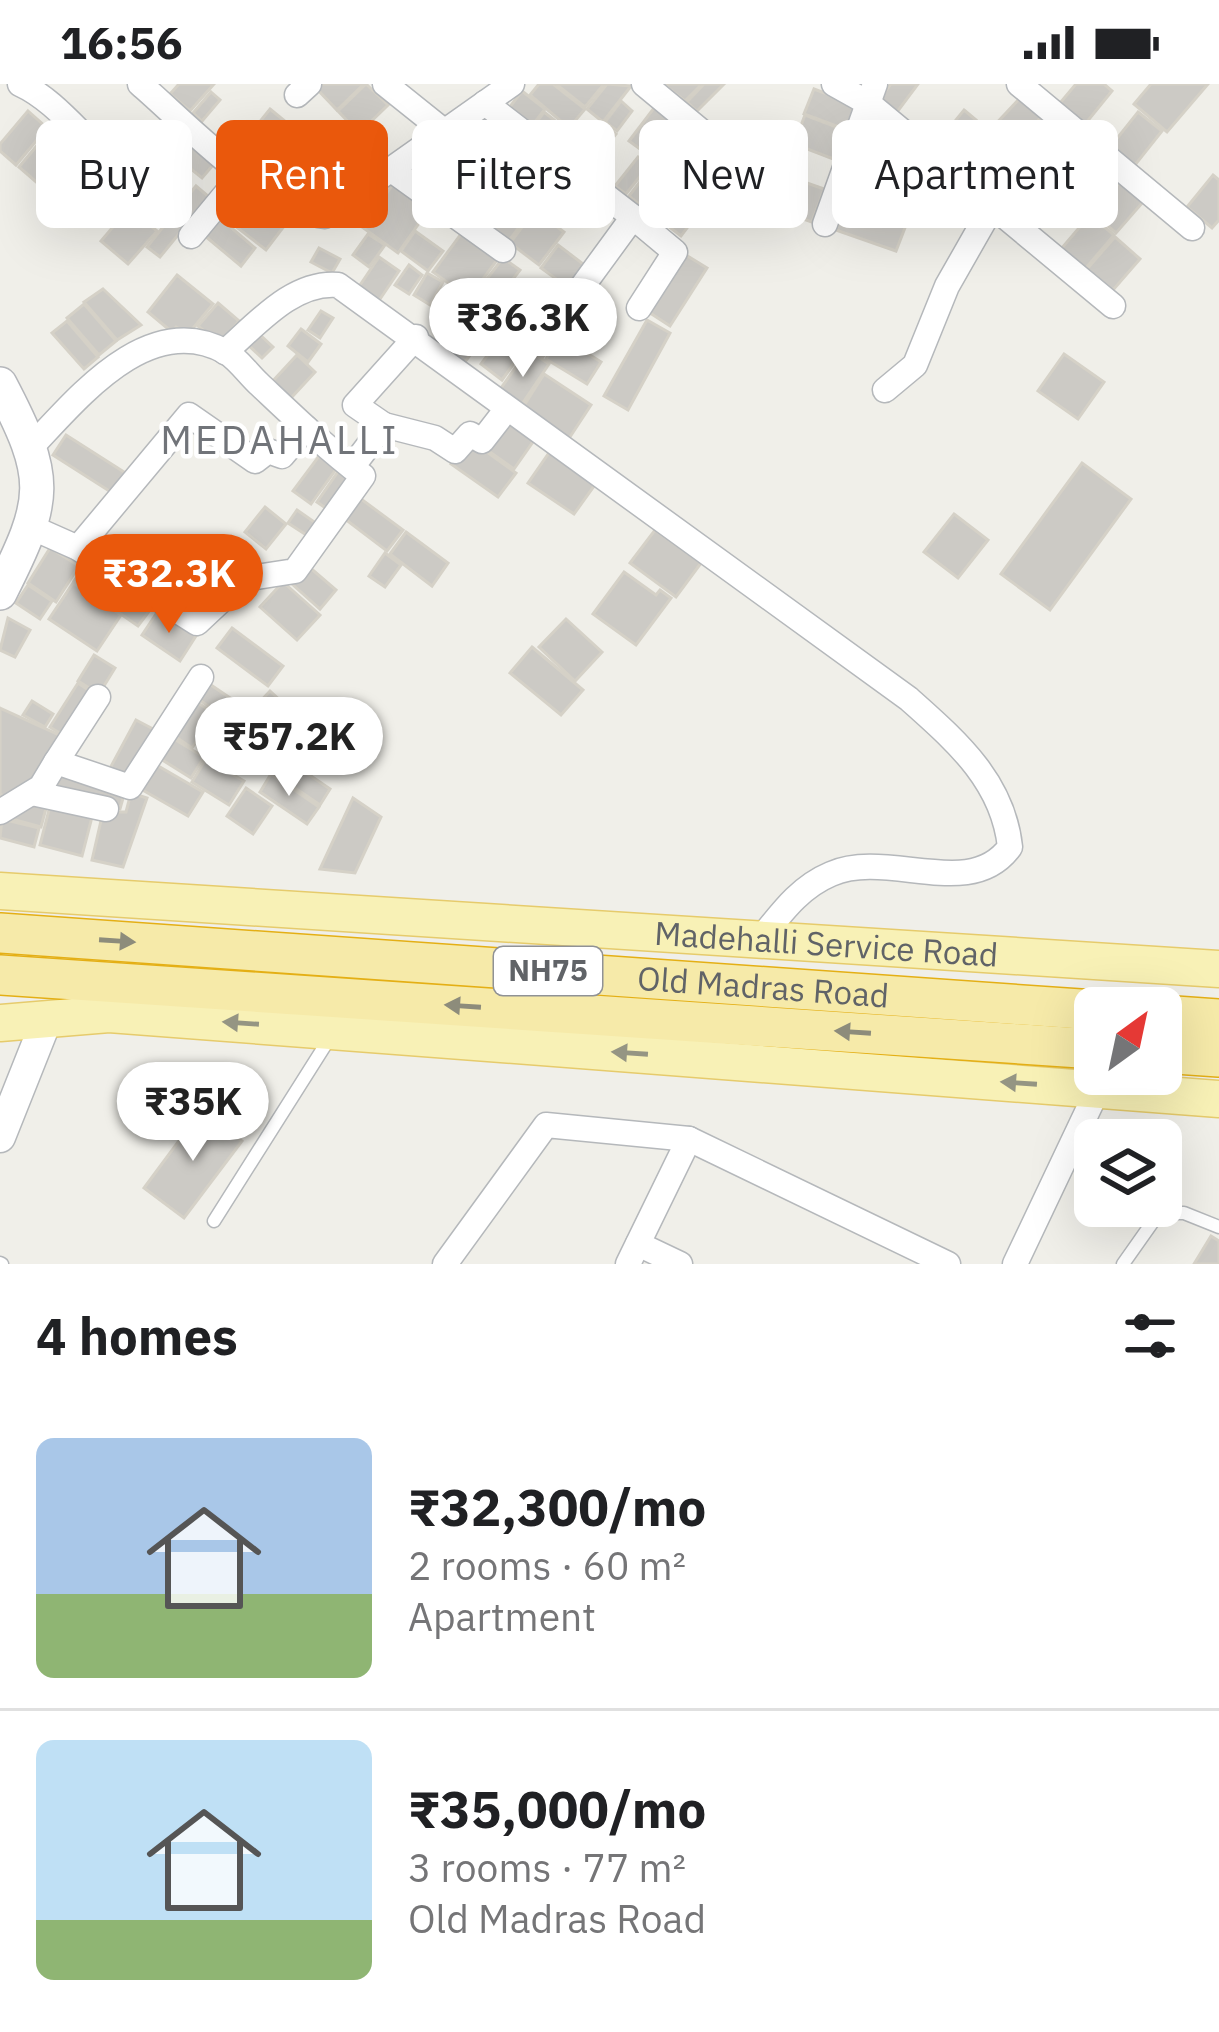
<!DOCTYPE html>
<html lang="en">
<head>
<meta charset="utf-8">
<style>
	body { margin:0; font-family:"IBM Plex Sans",sans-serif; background:#f2f2f2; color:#202124; height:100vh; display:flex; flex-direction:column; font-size:45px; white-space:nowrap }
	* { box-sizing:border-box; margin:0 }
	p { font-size:39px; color:#757577 }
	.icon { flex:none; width:66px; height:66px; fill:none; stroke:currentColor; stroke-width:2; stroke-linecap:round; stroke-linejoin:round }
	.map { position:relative; height:1180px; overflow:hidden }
	.details { display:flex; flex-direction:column; background:#fff; flex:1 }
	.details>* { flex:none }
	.guide { position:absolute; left:36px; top:36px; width:1149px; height:108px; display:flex; gap:24px }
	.needle { width:78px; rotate:33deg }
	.fabs { position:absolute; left:1074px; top:903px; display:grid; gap:24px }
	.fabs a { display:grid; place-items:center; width:108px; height:108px; border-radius:18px; background:#fff; box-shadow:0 12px 48px #0002; font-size:60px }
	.price { position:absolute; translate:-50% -102px; padding:0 27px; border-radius:42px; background:#fff; color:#222; font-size:39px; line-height:78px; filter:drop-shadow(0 3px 6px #0008) }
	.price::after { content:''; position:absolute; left:50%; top:72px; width:36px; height:27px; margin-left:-18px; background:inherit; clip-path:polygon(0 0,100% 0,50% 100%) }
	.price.on { background:#ea580c; color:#fff }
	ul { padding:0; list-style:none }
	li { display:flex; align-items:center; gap:36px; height:300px; padding:0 36px }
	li+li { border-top:3px solid #e0e0e0 }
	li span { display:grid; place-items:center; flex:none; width:336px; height:240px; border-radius:18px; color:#555 }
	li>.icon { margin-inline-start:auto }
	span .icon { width:144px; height:144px; fill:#fffc; stroke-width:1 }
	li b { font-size:51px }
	h2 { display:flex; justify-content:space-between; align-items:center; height:144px; padding:0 36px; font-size:51px }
	.tag { padding:0 42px; border-radius:18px; background:#fff; box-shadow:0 12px 48px #0002; font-size:42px; line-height:108px }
	.tag.on { background:#ea580c; color:#fff }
	.status { display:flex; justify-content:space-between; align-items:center; height:84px; padding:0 60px; background:#fff; direction:ltr }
	.status svg { height:33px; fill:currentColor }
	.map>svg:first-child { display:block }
</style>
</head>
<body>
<div class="status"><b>16:56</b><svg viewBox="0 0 49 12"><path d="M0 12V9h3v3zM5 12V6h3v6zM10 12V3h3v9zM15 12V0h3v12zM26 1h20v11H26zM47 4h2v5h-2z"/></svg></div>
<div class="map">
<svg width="1219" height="1180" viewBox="0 0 1219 1180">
	<rect width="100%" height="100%" fill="#f0efe9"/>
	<g fill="#cccac5" stroke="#d5d1c7" stroke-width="3">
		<path d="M179,0H214L190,27L170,10Z"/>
		<path d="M320,0H364L337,26L316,4Z"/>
		<path d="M366,0L388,21L359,49L338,27Z"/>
		<path d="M539,0H553L585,25L569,44L530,11Z"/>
		<path d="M556,0H604L585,23Z"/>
		<path d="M607,0L631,2L603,38L587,25Z"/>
		<path d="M663,0H702L685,17Z"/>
		<path d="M704,0H724L697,27L687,18Z"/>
		<path d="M891,0H918L897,28L880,14Z"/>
		<path d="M1076,0H1104L1112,7L1085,40L1060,19Z"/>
		<path d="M1151,0H1208L1167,48L1134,20Z"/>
		<path d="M814,5L856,21L847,46L804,30Z"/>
		<path d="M522,7L545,25L532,42L509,24Z"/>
		<path d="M211,8L220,16L202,37L193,29Z"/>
		<path d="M1021,13L1042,32L1013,64L992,44Z"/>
		<path d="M621,17L632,27L617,47L605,38Z"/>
		<path d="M654,24L680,43L655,76L629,57Z"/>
		<path d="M270,25L292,43L259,82L238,65Z"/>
		<path d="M964,26L976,36L950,68L938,58Z"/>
		<path d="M28,27L47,44L16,81L0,67V60Z"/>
		<path d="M544,28L558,39L546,54L533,43Z"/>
		<path d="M1138,28L1162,47L1135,81L1111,62Z"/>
		<path d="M805,31L847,47L836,76L794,60Z"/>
		<path d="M1044,35L1065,54L1038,84L1017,64Z"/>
		<path d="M779,39L796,46L782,85L765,79Z"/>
		<path d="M604,41L616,50L600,70L588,61Z"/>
		<path d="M128,42L165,67L147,93L110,68Z"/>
		<path d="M181,42L219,74L202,94L164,63Z"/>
		<path d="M683,44L707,61L680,97L656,79Z"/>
		<path d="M293,45L315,63L283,102L261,84Z"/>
		<path d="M990,45L1002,55L974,88L962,78Z"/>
		<path d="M508,49L534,69L509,102L482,82Z"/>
		<path d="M892,49L911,63L898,97L877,90Z"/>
		<path d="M1001,57L1013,67L987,99L974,89Z"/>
		<path d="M40,58L77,90L56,115L19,83Z"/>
		<path d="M707,64L731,83L706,114L683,97Z"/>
		<path d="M1015,68L1039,88L1012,121L1006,116L1016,104L998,89Z"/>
		<path d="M536,71L560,90L536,123L511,104Z"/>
		<path d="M638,73L649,81L626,110L615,102Z"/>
		<path d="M1092,76L1118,98L1091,130L1065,108Z"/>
		<path d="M653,81L664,89L639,120L629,112Z"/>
		<path d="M299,84L335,108L325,124L289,100Z"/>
		<path d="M481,84L496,95L469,131L454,120Z"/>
		<path d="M731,86L743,95L719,127L706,118Z"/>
		<path d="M857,86L933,113L924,139L848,111Z"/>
		<path d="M1213,91L1219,96V136L1212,144L1187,123Z"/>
		<path d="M787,92L824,105L812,138L775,125Z"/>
		<path d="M497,96L508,105L482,139L471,131Z"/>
		<path d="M246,98L291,133L266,166L221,131Z"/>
		<path d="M1120,98L1143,118L1116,149L1093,129Z"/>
		<path d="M394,99L429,125L398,169L362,143Z"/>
		<path d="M196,102L209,113L160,173L147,163Z"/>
		<path d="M510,106L534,124L507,159L484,141Z"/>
		<path d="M693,109L706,119L681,152L668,142Z"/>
		<path d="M848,114L908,136L896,167L836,146Z"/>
		<path d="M129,124L157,147L128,180L101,157Z"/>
		<path d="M535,126L564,148L539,181L510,159Z"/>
		<path d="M1090,131L1114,151L1085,185L1061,165Z"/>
		<path d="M220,134L255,164L241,182L205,152Z"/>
		<path d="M415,147L443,167L428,187L401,167Z"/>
		<path d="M368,150L385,161L369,183L353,171Z"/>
		<path d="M461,150L497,176L469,214L433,188Z"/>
		<path d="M1115,153L1140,175L1113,206L1087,185Z"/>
		<path d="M558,161L587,183L570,205L541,184Z"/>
		<path d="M319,164L340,175L332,189L311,178Z"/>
		<path d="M681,168L707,184L670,242L644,225Z"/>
		<path d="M379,173L399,187L378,218L358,204Z"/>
		<path d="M503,174L520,186L489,226L472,214Z"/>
		<path d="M409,181L422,191L409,210L395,201Z"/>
		<path d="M427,189L443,198L430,221L414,211Z"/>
		<path d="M177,191L213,220L189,249L176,243L172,248L148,228Z"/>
		<path d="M103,205L141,241L117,256L84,218Z"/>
		<path d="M458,209L481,225L465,247L442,231Z"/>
		<path d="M218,219L239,237L220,260L198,242Z"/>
		<path d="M84,220L116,257L99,271L67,234Z"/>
		<path d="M520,222L559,249L543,273L503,246Z"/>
		<path d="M321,227L333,234L320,254L308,246Z"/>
		<path d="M647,236L670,249L628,326L604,312Z"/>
		<path d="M67,237L98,273L84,285L52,249Z"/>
		<path d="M301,245L321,260L308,278L288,262Z"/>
		<path d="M257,248L273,263L262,274L246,259Z"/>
		<path d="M504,249L525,264L502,296L481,280Z"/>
		<path d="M560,252L601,278L587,300L546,275Z"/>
		<path d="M463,254L476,263L462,282L449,273Z"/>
		<path d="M528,266L549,280L518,326L496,311Z"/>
		<path d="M1064,270L1104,298L1078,335L1038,307Z"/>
		<path d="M297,271L315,288L290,315L272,298Z"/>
		<path d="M544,290L591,321L566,359L520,328Z"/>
		<path d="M507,331L537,352L514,385L484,364Z"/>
		<path d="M66,351L127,390L114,410L53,371Z"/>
		<path d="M469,355L516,389L498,413L451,380Z"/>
		<path d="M553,363L599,395L574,430L528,399Z"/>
		<path d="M322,368L339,381L311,420L293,407Z"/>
		<path d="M1082,379L1131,415L1050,526L1001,490Z"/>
		<path d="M342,382L354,391L330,427L317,418Z"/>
		<path d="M361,415L403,446L387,467L345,435Z"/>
		<path d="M265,423L286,440L266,465L245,448Z"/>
		<path d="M297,426L320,442L311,454L288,439Z"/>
		<path d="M954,430L988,456L958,494L924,468Z"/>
		<path d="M655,446L701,479L676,513L630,479Z"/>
		<path d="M406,448L448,479L432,502L390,470Z"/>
		<path d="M50,464L79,482L56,518L28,499Z"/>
		<path d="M385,469L401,481L385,503L369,492Z"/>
		<path d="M88,477L106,489L92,509L74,497Z"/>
		<path d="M308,482L336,506L320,525L292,500Z"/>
		<path d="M624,488L656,511L660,506L671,514L636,561L593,530Z"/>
		<path d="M116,495L131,506L117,526L102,515Z"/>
		<path d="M283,498L320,531L297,556L260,523Z"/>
		<path d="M73,499L121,531L97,567L49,535Z"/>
		<path d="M28,501L52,517L40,535L16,519Z"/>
		<path d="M132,507L153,522L138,542L118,528Z"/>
		<path d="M158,527L196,552L180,577L142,551Z"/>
		<path d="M8,534L30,546L15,573L0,566Z"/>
		<path d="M566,535L602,568L575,597L539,563Z"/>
		<path d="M232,544L283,582L268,602L217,564Z"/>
		<path d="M532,563L583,606L561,631L510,589Z"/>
		<path d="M94,571L115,584L99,610L78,597Z"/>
		<path d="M205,597L233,616L222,632L194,612Z"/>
		<path d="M78,599L97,612L69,655L50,643Z"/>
		<path d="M270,607L283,619L267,636L254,624Z"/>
		<path d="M192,615L215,630L192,664L170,649Z"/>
		<path d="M32,617L53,630L45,643L23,631Z"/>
		<path d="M232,621L277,651L270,662L225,633Z"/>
		<path d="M0,624L59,651L35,698L10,715L0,710Z"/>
		<path d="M218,630L246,648L236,664L208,644Z"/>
		<path d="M136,636L157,647L130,697L108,688Z"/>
		<path d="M248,649L330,705L320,721L238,665Z"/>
		<path d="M169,652L204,673L191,694L156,672Z"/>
		<path d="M206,675L244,697L229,721L192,698Z"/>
		<path d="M153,679L203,708L188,732L139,704Z"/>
		<path d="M60,689L125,707L120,725L55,707Z"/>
		<path d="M271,690L319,723L307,740L260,708Z"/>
		<path d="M246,704L272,722L253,750L227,732Z"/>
		<path d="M131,709L147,714L123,783L92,776L103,728H126Z"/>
		<path d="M31,713L48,717L41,743L8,734Z"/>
		<path d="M353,714L381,733L355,789L320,785Z"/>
		<path d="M51,718L93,729L82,772L40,761Z"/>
		<path d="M2,735L39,744L34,763L0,754Z"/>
		<path d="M201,1027L242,1057L184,1134L144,1104Z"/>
		<path d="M1211,1152L1219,1157V1180H1194Z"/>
	</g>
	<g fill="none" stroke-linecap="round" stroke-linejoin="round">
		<g stroke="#b5b8bb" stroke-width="15">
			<g id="service">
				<path d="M214,1137L331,952"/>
				<path d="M0,1179L2,1180"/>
				<path d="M1123,1180L1159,1129H1184L1219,1143"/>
			</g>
		</g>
		<g stroke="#b5b8bb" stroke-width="27">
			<g id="minor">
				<path d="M20,0C75,25 105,98 165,99"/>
				<path d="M140,0C182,36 271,129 325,132L512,0"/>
				<path d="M385,0L445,48"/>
				<path d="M644,0L737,77L772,96"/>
				<path d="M834,0L868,19L1113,222"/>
				<path d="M1019,0L1192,144"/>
				<path d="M297,11L309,0"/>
				<path d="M485,19L633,133L576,211"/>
				<path d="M393,87L503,166"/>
				<path d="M633,133L675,168L639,224"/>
				<path d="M825,140L875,0"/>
				<path d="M191,152L244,88"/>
				<path d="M225,268C257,240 293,197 338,201L909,615C956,657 1003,697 1010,763C970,818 888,765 831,790C800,803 782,828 762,853"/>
				<path d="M885,306L915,281L947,202L992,123"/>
				<path d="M384,341L435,354L455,367L470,350L482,357L506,326"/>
				<path d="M33,361C78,314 149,225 226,268C238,275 249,291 259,300C293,332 326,364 363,392L295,487L244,495L197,539L78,464L33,444"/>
				<path d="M352,383L384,341L355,321L416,253"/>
				<path d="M78,464L189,331L255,377L268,367L282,372L306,344"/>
				<path d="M56,678L98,613"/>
				<path d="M32,709L106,725"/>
				<path d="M0,728L41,703L56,678L130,703L201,593"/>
				<path d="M638,1160L680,1180"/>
				<path d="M445,1180L546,1041L689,1055L948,1180"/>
				<path d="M628,1180L689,1055"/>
				<path d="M1015,1180L1098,1005"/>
			</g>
		</g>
		<g stroke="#b5b8bb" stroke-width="33">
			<path id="tertiary" d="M0,1053L47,935"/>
		</g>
		<g stroke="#b5b7bb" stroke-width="36">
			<path id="secondary" d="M0,300C50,395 48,414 0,509"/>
		</g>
		<g stroke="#e6cb6c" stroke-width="39">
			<g id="primary">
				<path id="s1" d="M0,807L1219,885"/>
				<path d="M0,939L109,930L1219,1015"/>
			</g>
		</g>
		<g stroke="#e4af15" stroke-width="42">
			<g id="trunk">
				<path id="s2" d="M0,849L1095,926"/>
				<path d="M0,891L1095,965"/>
				<path d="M1161,931L1219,935"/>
				<path d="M1161,969L1219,973"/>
			</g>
		</g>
		<use href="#service" stroke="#fff" stroke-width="12"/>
		<use href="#minor" stroke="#fff" stroke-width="24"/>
		<use href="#tertiary" stroke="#fff" stroke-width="30"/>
		<use href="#secondary" stroke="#fff" stroke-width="33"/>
		<use href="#primary" stroke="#f8f1b6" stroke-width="36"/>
		<use href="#trunk" stroke="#f6eaa9" stroke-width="39"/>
	</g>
	<defs><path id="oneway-solid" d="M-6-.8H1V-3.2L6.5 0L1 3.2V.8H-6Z" transform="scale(3)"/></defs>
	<g fill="#8d8c7b">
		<use href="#oneway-solid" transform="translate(117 857) rotate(4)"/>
		<use href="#oneway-solid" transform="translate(463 922) rotate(-176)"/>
		<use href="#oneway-solid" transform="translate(853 948) rotate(-176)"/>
	</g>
	<g fill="#959583">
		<use href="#oneway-solid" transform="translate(241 939) rotate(-176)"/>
		<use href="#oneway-solid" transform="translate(630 969) rotate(-176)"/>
		<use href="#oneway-solid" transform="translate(1019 999) rotate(-176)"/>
	</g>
	<g text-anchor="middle" stroke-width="9" stroke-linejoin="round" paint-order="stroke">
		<rect fill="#fff" stroke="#909295" stroke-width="3" x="494" y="863" width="108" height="48" rx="9"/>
		<g font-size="30" font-weight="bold" fill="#606367">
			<text x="548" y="897">NH75</text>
		</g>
		<g font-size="33" fill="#606367" stroke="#fff">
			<text dy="12" stroke="none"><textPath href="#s1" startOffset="828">Madehalli Service Road</textPath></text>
			<text dy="12" stroke="none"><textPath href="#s2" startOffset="765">Old Madras Road</textPath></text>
		</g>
		<g font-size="39" letter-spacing="3" fill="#717479" stroke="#fff">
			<text x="280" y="370">MEDAHALLI</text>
		</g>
	</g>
</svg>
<div class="fabs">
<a><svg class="needle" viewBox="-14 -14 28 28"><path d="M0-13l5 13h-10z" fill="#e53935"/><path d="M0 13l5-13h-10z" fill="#757577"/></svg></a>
<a><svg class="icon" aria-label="layers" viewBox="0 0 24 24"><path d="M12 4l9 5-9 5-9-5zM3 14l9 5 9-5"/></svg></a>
</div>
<b class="price" style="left:523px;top:296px">₹36.3K</b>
<b class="price on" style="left:169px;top:552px">₹32.3K</b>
<b class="price" style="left:289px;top:715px">₹57.2K</b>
<b class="price" style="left:193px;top:1080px">₹35K</b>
<div class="guide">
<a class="tag">Buy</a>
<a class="tag on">Rent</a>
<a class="tag">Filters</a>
<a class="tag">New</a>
<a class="tag">Apartment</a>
</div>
</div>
<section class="details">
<h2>4 homes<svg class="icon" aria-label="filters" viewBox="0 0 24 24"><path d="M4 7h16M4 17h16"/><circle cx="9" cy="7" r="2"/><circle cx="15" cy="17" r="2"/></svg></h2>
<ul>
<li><span style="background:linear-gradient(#a9c7e8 65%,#8fb573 0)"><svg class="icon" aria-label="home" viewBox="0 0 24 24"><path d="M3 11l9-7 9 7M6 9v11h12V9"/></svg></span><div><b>₹32,300/mo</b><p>2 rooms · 60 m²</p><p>Apartment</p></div></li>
<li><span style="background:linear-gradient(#bfe0f5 75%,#8fb573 0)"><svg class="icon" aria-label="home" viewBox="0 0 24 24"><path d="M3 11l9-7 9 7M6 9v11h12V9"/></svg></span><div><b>₹35,000/mo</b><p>3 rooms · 77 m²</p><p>Old Madras Road</p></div></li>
</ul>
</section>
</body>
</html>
